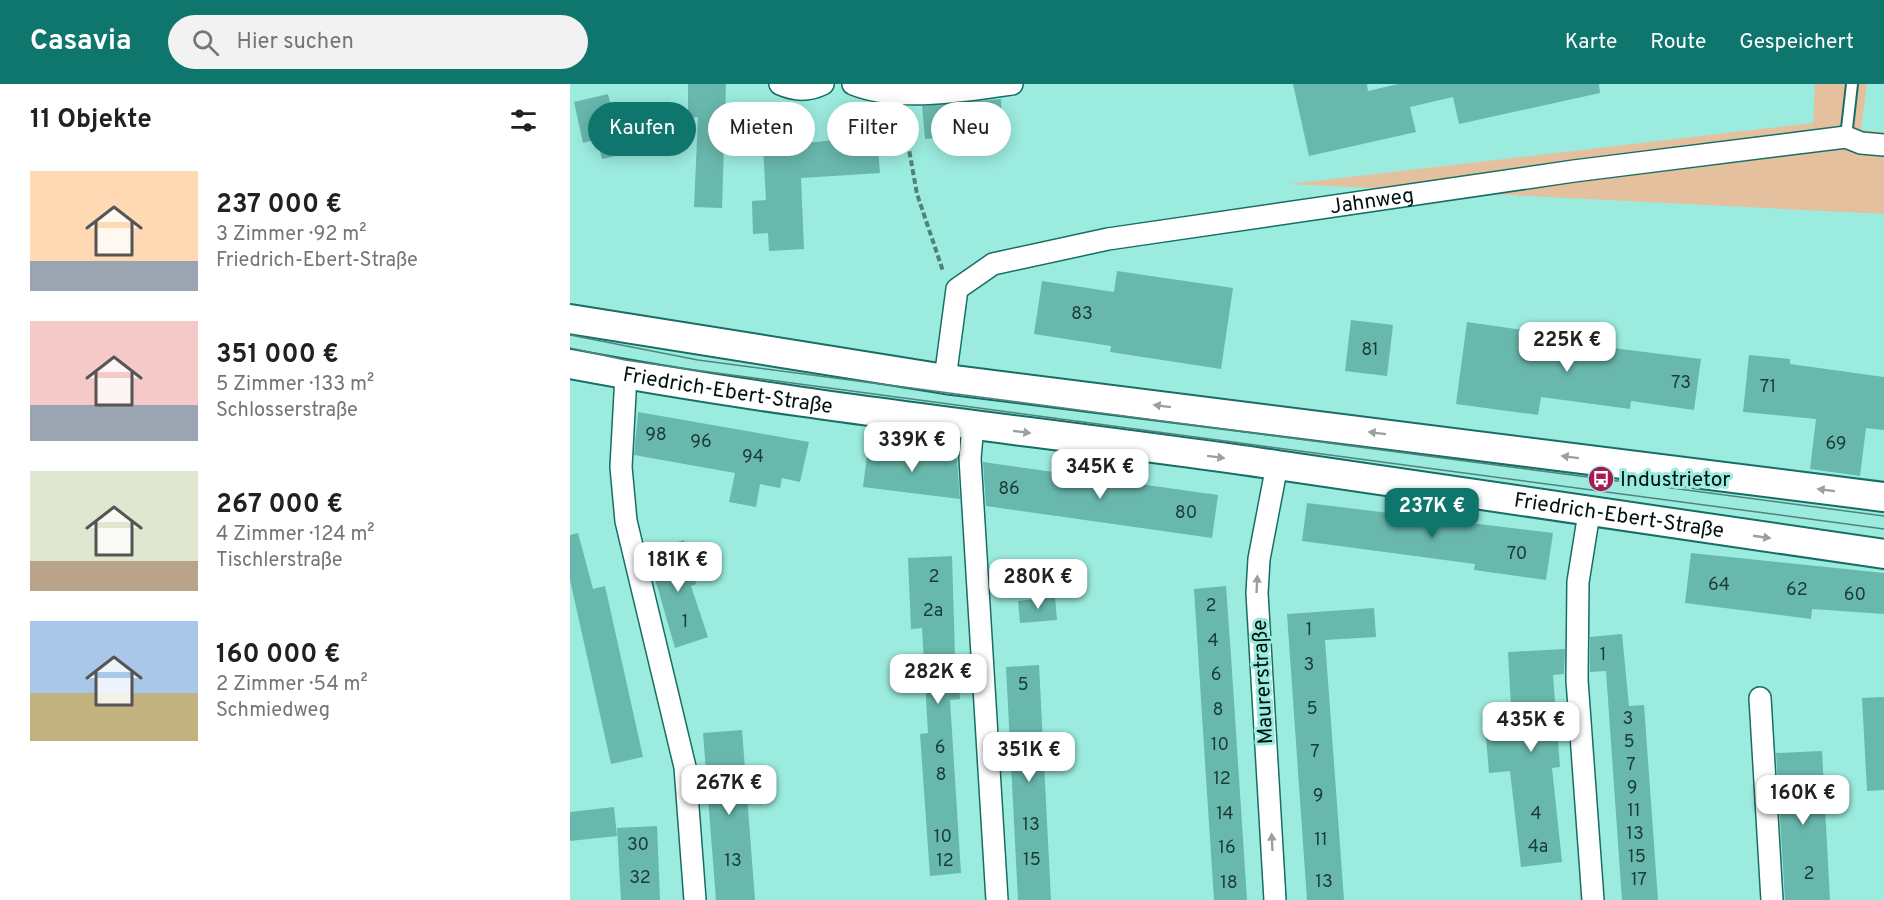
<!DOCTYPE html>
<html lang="de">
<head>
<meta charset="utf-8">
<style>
	body { margin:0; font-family:Overpass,sans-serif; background:#f2f2f2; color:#202124; height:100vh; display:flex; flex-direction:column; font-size:22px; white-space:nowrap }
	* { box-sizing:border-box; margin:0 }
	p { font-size:20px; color:#757577 }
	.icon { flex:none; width:33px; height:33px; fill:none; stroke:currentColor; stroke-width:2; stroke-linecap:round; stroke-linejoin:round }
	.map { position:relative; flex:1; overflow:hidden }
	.panel { display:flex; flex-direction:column; background:#fff; width:570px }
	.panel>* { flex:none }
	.top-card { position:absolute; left:18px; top:18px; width:570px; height:54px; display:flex; gap:12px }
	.price { position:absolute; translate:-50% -51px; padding:0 14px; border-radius:12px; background:#fff; color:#222; font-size:20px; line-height:39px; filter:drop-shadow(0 2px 3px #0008) }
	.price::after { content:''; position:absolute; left:50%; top:36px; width:18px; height:14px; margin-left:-9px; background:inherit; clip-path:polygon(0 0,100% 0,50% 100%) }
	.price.on { background:#0f766e; color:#fff }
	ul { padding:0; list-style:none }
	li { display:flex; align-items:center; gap:18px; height:150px; padding:0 30px }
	li span { display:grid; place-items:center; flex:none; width:168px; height:120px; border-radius:0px; color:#555 }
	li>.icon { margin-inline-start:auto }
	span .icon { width:72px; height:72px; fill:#fffc; stroke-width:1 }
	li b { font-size:26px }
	h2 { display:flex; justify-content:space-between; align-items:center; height:72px; padding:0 30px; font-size:26px }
	.tag { padding:0 21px; border-radius:27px; background:#fff; box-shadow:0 3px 15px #0003; font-size:21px; line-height:54px }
	.tag.on { background:#0f766e; color:#fff }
	header { display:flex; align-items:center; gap:36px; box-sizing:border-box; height:84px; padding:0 30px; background:#0f766e; color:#fff }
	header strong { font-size:28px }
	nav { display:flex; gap:33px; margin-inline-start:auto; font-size:21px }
	.search { width:420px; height:54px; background:#f2f2f2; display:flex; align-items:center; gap:15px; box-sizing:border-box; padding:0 21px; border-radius:33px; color:#757577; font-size:22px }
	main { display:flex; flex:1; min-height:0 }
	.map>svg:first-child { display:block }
</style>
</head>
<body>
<header>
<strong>Casavia</strong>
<div class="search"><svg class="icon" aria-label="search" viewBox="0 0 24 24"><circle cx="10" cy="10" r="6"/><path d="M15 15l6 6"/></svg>Hier suchen</div>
<nav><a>Karte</a><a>Route</a><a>Gespeichert</a></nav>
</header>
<main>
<section class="panel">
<h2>11 Objekte<svg class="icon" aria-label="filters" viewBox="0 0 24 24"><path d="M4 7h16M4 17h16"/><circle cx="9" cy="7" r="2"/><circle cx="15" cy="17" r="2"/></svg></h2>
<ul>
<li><span style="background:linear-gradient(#ffd9b3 75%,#9aa5b1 0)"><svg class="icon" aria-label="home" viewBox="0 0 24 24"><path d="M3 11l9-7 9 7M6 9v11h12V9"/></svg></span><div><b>237 000 €</b><p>3 Zimmer · 92 m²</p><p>Friedrich-Ebert-Straße</p></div></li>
<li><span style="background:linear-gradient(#f6c9c9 70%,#9aa5b1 0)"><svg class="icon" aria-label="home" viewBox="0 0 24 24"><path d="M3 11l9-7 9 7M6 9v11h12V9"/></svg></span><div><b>351 000 €</b><p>5 Zimmer · 133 m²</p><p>Schlosserstraße</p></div></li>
<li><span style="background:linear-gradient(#dfe7d0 75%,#b9a48a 0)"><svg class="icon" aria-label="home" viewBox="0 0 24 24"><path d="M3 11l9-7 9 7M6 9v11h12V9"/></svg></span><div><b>267 000 €</b><p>4 Zimmer · 124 m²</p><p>Tischlerstraße</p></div></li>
<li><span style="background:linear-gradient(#a9c7e8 60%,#c2b280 0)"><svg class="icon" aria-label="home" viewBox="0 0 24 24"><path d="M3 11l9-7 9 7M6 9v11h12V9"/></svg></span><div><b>160 000 €</b><p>2 Zimmer · 54 m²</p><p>Schmiedweg</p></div></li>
</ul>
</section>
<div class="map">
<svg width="1314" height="816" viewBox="0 0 1314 816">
	<rect width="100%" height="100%" fill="#9cebdf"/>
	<path fill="#e5c09f" d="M1245,0H1297L1291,46L1314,48V130L719,100L1243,39Z"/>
	<g fill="#69b8ad">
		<path d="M118,0H156L152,124L124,123L128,33L118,34Z"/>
		<path d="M723,0H797L798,7L828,0H1029L1030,9L889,40L883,13L840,23L846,48L739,72Z"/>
		<path d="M38,10L45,39L56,37L63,68L32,75L27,55L13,59L4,18Z"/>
		<path d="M431,15L432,35L389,39L390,52L355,55L352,22Z"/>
		<path d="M307,52L310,89L231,94L234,165L199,167L198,149L183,150L182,117L196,116L193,63Z"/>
		<path d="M547,187L663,204L651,285L540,268L541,262L464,250L472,197L544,208Z"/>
		<path d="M781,236L823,241L817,292L775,287Z"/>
		<path d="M897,238L980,250L979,256L1131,275L1124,326L1061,317L1060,325L971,313L968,331L886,320Z"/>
		<path d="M1179,271L1220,275V280L1314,293V346L1296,344L1290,392L1240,385L1246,335L1173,328Z"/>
		<path d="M68,328L239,358L230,398L212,394L210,404L190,400L186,423L159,418L165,389L64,371Z"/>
		<path d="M298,363L387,375L390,415L293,403Z"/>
		<path d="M413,378L648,411L642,454L416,422Z"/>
		<path d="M737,419L983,449L976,496L904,486L905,480L732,457Z"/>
		<path d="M8,449L23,505L35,502L73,673L41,680L0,496V451Z"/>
		<path d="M114,456L126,500L121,502L138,553L105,564L77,467Z"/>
		<path d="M1121,469L1314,489V530L1242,525L1241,535L1115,519Z"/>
		<path d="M382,472L385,573H387L390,615L380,616L391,789L360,792L350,650L358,649L352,544L341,545L338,474Z"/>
		<path d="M656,502L661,572L677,816H644L635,678L624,505Z"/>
		<path d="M485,513L487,536L450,539L448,517Z"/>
		<path d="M804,524L806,553L755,556L774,816H737L717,530Z"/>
		<path d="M1052,550L1059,622L1074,621L1088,816H1052L1036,587L1020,588V553Z"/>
		<path d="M995,565L994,590L983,591L990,683L982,684L992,778L951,783L940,687L919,689L915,642L942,640L938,568Z"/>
		<path d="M469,581L481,816H448L436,583Z"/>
		<path d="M1314,613V706L1297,707L1292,614Z"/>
		<path d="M172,646L185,816H146L133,649Z"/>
		<path d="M1252,667L1260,816H1215L1206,669Z"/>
		<path d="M44,723L47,752L0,757V728Z"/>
		<path d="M87,742L90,816H51L47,744Z"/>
	</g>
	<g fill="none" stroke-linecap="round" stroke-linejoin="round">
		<g stroke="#166e64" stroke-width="14">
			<path id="lane" d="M1276,53L1282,0"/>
		</g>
		<g stroke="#166e64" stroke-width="24">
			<g id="street">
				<path d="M210,0C226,7 238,7 253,0"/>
				<path d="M283,0C327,18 395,7 442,0"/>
				<path d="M56,291L51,383L56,437L115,683L125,816"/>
				<path id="s1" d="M375,295L387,205L423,180L538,155L1004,87L1276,53L1291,59L1314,61"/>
				<path d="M403,341L400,374L427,816"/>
				<path d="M1019,429L1008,498L1007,596L1023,816"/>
				<path d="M1190,614L1202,816"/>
				<path d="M705,816L687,509L689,475L707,381"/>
			</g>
		</g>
		<g stroke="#166e64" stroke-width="32">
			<g id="secondary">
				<path d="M0,235L375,295L1314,413"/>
				<path id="s2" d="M0,280C234,324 471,347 707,381C909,409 1111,441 1314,470"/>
			</g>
		</g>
		<path stroke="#51827a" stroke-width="4" stroke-dasharray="6 3" stroke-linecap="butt" d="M333,32L347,110L373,187"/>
		<use href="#lane" stroke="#fff" stroke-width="10"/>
		<use href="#street" stroke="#fff" stroke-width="21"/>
		<use href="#secondary" stroke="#fff" stroke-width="28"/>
		<g stroke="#51837c" stroke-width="1.5">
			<path d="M0,251L128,276L1314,432"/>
			<path d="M0,264L55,276L124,286L1314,445"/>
		</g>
	</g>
	<defs><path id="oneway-solid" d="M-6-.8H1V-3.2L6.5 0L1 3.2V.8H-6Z" transform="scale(1.5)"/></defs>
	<g fill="#99a09f">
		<use href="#oneway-solid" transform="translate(592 322) rotate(-173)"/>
		<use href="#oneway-solid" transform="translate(452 348) rotate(7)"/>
		<use href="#oneway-solid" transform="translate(807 349) rotate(-173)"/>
		<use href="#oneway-solid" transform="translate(646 373) rotate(7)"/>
		<use href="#oneway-solid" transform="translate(1000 373) rotate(-173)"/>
		<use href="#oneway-solid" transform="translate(1256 406) rotate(-173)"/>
		<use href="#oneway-solid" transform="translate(1192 453) rotate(8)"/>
		<use href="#oneway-solid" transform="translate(687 500) rotate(-87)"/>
		<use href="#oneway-solid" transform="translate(702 758) rotate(-93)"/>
	</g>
	<defs>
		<g id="bus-disc" transform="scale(1.35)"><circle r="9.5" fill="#a91953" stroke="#9cebdf"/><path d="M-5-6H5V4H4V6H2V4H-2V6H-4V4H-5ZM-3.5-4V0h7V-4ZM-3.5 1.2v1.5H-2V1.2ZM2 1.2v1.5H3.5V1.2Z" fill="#fff"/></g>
	</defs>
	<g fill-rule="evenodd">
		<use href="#bus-disc" x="1031" y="395"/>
	</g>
	<g text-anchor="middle" stroke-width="6" stroke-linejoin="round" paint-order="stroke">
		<g font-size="18" fill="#1a3c36">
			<text x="512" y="235">83</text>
			<text x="800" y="271">81</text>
			<text x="1111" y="304">73</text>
			<text x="1198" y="308">71</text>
			<text x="86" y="356">98</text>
			<text x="131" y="363">96</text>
			<text x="1266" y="365">69</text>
			<text x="183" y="378">94</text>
			<text x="439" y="410">86</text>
			<text x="616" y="434">80</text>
			<text x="947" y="475">70</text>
			<text x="364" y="498">2</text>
			<text x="1149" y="506">64</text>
			<text x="1227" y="511">62</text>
			<text x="1285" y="516">60</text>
			<text x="641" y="527">2</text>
			<text x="363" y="532">2a</text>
			<text x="115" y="543">1</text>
			<text x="739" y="551">1</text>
			<text x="643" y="562">4</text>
			<text x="1033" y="576">1</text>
			<text x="739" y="586">3</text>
			<text x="646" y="596">6</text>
			<text x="453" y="606">5</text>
			<text x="742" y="630">5</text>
			<text x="648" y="631">8</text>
			<text x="1058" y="640">3</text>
			<text x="1059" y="663">5</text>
			<text x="650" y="666">10</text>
			<text x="370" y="669">6</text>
			<text x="745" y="673">7</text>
			<text x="1061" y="686">7</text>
			<text x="371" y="696">8</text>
			<text x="652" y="700">12</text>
			<text x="1062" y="709">9</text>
			<text x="748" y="717">9</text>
			<text x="1064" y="732">11</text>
			<text x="655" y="735">14</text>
			<text x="966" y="735">4</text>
			<text x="461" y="746">13</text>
			<text x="1065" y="755">13</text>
			<text x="373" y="758">10</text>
			<text x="751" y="761">11</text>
			<text x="68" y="766">30</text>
			<text x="968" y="768">4a</text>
			<text x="657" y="769">16</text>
			<text x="1067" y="778">15</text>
			<text x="462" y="781">15</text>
			<text x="163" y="782">13</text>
			<text x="375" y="782">12</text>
			<text x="1239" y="795">2</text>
			<text x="70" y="799">32</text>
			<text x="1069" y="801">17</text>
			<text x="754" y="803">13</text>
			<text x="659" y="804">18</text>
		</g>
		<g font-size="21" fill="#00120f" stroke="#9cebdf">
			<text dy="7" stroke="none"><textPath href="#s1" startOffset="519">Jahnweg</textPath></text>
			<text dy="7" stroke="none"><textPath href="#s2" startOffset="160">Friedrich-Ebert-Straße</textPath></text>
			<text dy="7" stroke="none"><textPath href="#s2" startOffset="1060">Friedrich-Ebert-Straße</textPath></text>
			<text transform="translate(692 598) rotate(-93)" y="7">Maurerstraße</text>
		</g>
		<g font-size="21" fill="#00120f" stroke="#9cebdf" text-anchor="start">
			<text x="1050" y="402">Industrietor</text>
		</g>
	</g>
</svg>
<b class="price" style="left:997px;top:289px">225K €</b>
<b class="price" style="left:342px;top:389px">339K €</b>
<b class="price" style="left:530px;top:416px">345K €</b>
<b class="price on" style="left:862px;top:455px">237K €</b>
<b class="price" style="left:108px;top:509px">181K €</b>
<b class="price" style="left:468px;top:526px">280K €</b>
<b class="price" style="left:368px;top:621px">282K €</b>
<b class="price" style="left:961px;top:669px">435K €</b>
<b class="price" style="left:459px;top:699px">351K €</b>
<b class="price" style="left:159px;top:732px">267K €</b>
<b class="price" style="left:1233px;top:742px">160K €</b>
<div class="top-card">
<a class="tag on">Kaufen</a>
<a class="tag">Mieten</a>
<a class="tag">Filter</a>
<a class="tag">Neu</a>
</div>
</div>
</main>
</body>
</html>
